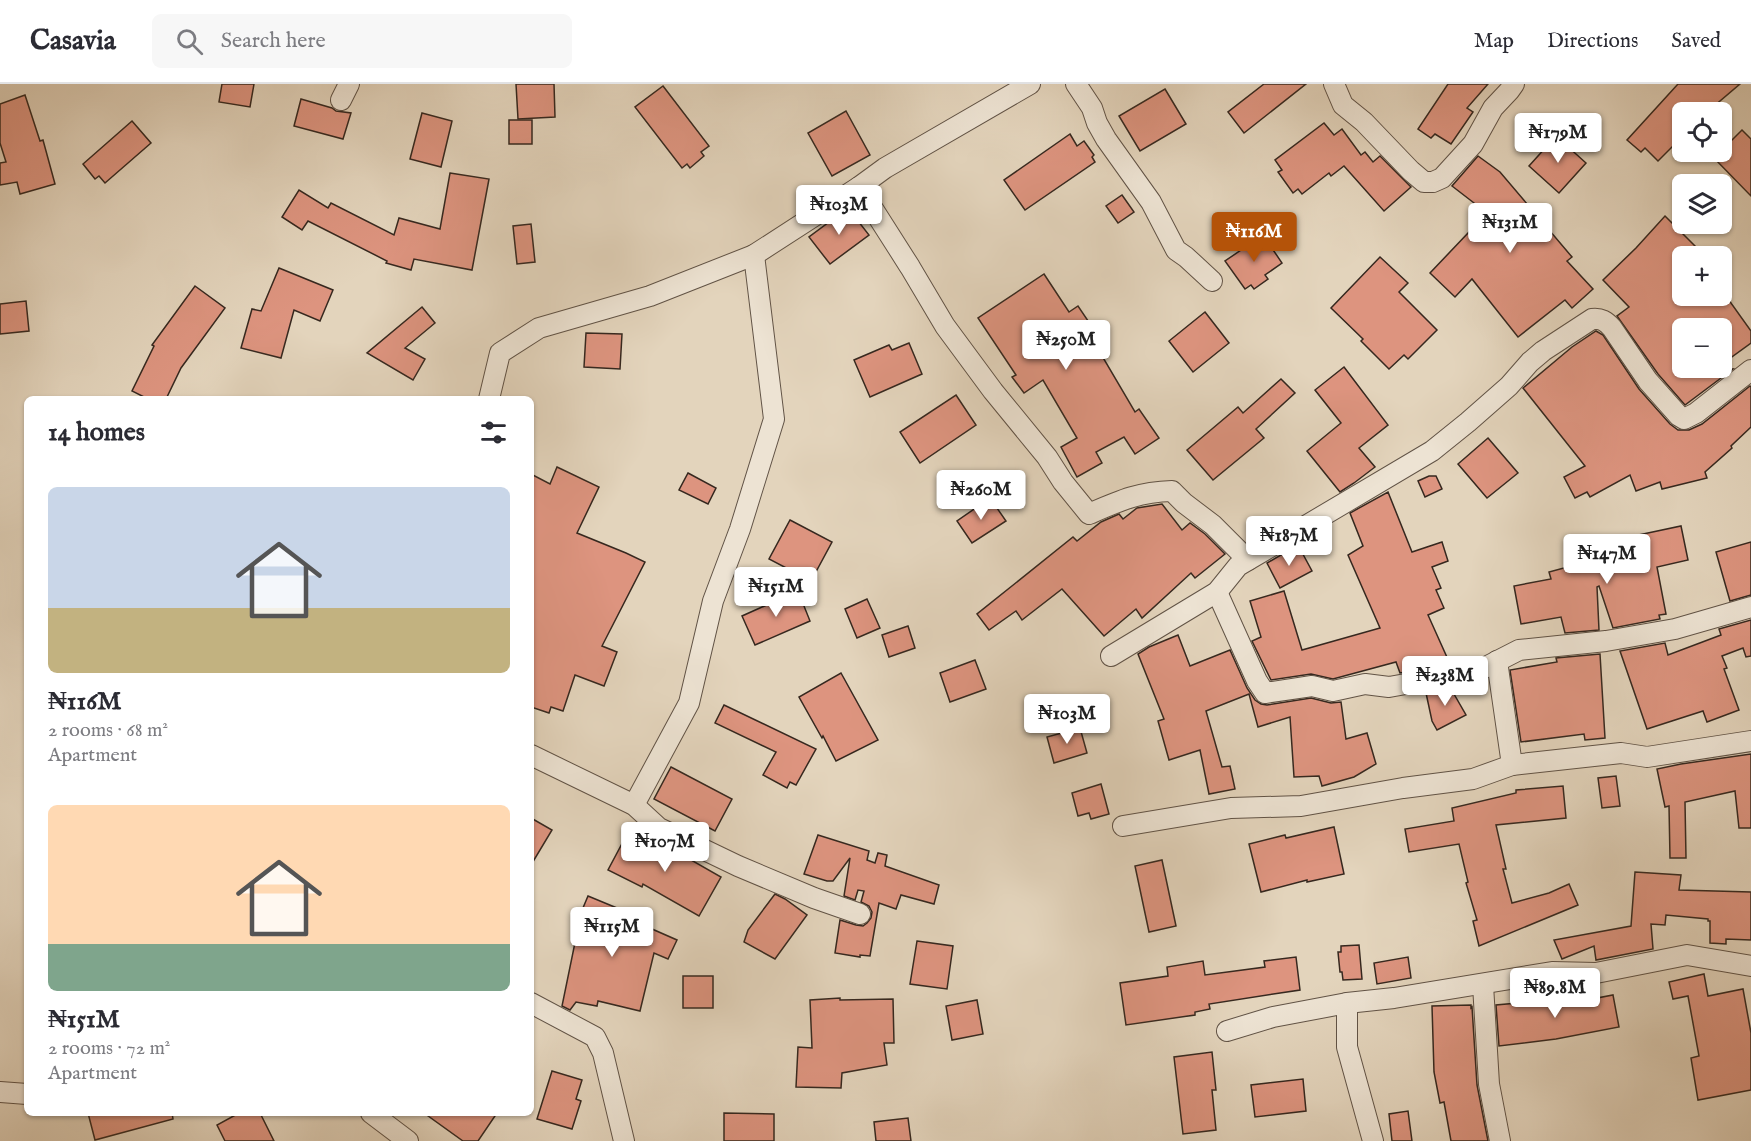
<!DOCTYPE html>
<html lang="en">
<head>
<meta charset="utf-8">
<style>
	body { margin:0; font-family:"IM FELL English",serif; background:#f7f7f7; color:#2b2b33; height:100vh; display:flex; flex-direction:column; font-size:22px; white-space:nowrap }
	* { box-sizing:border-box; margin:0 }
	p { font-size:20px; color:#7c7c81 }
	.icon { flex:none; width:33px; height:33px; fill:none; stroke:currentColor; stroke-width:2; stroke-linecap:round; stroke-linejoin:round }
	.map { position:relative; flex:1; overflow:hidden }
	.sheet { position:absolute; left:24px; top:312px; width:510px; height:720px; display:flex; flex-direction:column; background:#fff; border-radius:9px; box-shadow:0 2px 4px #0004 }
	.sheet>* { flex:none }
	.tools { position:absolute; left:1672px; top:18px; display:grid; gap:12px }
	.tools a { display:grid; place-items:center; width:60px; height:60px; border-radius:9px; background:#fff; box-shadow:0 2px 4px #0004; font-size:30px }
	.price { position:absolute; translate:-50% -51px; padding:0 14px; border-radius:6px; background:#fff; color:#222; font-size:20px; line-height:39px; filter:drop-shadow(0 2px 3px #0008) }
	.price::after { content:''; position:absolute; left:50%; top:36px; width:18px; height:14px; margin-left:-9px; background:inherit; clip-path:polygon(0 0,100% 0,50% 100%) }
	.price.selected { background:#b45309; color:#fff }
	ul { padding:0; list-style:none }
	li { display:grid; align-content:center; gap:12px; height:318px; padding:0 24px }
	li span { display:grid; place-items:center; height:186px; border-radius:9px; color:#555 }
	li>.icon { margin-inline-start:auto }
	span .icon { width:108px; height:108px; fill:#fffc; stroke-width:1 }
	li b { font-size:26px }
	h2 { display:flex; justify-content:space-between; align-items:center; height:72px; padding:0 24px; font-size:26px }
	header { display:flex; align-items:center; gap:36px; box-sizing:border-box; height:84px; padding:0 30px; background:#fff; border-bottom:2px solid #e1e1e2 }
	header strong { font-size:28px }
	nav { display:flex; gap:33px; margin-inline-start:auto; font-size:21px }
	.search { width:420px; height:54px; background:#f7f7f7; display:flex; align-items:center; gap:15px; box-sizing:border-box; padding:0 21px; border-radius:9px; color:#7c7c81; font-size:22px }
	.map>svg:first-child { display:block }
</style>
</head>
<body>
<header>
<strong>Casavia</strong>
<div class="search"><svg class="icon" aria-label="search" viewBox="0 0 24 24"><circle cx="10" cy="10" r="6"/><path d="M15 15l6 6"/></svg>Search here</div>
<nav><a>Map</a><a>Directions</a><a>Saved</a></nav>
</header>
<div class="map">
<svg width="1751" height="1057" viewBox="0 0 1751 1057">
	<rect width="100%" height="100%" fill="#e3d4bc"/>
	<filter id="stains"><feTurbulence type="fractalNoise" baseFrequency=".00333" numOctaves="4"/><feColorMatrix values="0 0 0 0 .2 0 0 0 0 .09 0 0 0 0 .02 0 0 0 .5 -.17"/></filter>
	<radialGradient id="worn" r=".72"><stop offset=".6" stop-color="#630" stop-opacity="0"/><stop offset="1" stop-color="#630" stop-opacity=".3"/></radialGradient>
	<g fill="#dd947f" stroke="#36281f" stroke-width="1.5">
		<path d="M222,0H254L250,23L219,18Z"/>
		<path d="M516,0H554L555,33L518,35Z"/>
		<path d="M1264,0H1306L1244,49L1228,28Z"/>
		<path d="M1448,0H1488L1467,24L1473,28L1451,60L1435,50L1431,54L1418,45Z"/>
		<path d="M1678,0H1740L1707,28H1683V52L1658,77L1645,64L1641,68L1627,56Z"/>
		<path d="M663,2L709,62L701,68L704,72L690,84L687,80L682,84L635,23Z"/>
		<path d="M1165,5L1186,40L1140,67L1119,32Z"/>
		<path d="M25,11L40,57L43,56L55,100L20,110L17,98L0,101V79L6,78L0,59V20Z"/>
		<path d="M301,15L332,24L336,27L351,29L343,55L294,42Z"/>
		<path d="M846,27L870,71L832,92L808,49Z"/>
		<path d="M422,29L452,37L441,83L410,75Z"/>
		<rect x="509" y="36" width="23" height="24"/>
		<path d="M132,37L151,59L105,99L99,92L95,95L83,80Z"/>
		<path d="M1324,39L1334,51L1342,45L1361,71L1365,68L1373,78L1380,72L1411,103L1384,127L1344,82L1331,92L1329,89L1302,110L1298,105L1293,109L1278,88L1282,86L1275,76Z"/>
		<path d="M1742,46L1751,55V112L1714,74Z"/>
		<path d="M1070,50L1077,62L1084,57L1094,71L1092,73L1095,78L1025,126L1004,96Z"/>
		<path d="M1556,52L1586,79L1559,109L1529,82Z"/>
		<path d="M1478,72L1500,88L1572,173L1567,177L1593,205L1572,224L1565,216L1518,253L1472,195L1455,213L1430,189L1487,129L1452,102Z"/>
		<path d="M450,89L489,95L472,186L414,175L411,186L386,179L387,177L308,137L302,146L282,133L299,106L328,124L331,119L394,151L399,134L440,145Z"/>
		<path d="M1122,111L1134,128L1118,139L1106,122Z"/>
		<path d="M848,124L869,151L830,180L809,153Z"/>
		<path d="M1665,132L1705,172H1683V212H1726L1751,247V259L1722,280V244H1683V284L1733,285L1685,321L1658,290L1617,232L1629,223L1603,196L1636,164Z"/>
		<path d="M531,140L535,178L517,180L513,142Z"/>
		<path d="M1263,151L1282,179L1265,191L1268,195L1254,205L1251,201L1245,205L1225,177Z"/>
		<path d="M1380,173L1408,199L1399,208L1437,246L1408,275L1404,271L1389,285L1361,257L1363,255L1331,224Z"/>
		<path d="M279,184L333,206L320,237L294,226L281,274L241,264L252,225L261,227Z"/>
		<path d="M1044,190L1069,228L1078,222L1101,256L1095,260L1135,328L1139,325L1159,354L1135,370L1124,353L1096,368L1102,379L1077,393L1061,363L1077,354L1043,296L1024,309L1012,293L1016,291L978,234Z"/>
		<path d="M195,202L225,224L181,284L166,315H148L132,307L154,262L152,261Z"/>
		<path d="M26,217L29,247L0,250V220Z"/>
		<path d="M422,223L435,239L405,264L425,275L413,296L367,269Z"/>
		<path d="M1205,228L1229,259L1193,288L1169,257Z"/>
		<path d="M1596,247L1603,251L1639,305L1670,340L1678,346H1689L1702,340L1750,302L1751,303V343L1731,362L1732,364L1705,388L1707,394L1662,405L1660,398L1636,407L1630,391L1590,413L1587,408L1575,414L1564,393L1585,382L1523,304L1572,263Z"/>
		<path d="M586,249L622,250L620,285L584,283Z"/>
		<path d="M909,259L922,290L870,313L854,276L889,261L892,266Z"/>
		<path d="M1344,283L1388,341L1359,364L1375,383L1354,399L1340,408L1307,367L1341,339L1315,306Z"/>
		<path d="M1281,295L1295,309L1256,345L1264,354L1213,396L1187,366L1238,323L1243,329Z"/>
		<path d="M956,311L976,341L920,379L900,348Z"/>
		<path d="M1488,354L1518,389L1487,414L1458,380Z"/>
		<path d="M557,383L599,403L577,449L626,469L645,478L602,562L617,568L604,602L575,591L563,627L551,623L549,629L531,623V390L550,400Z"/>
		<path d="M688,389L716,404L708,420L679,406Z"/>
		<path d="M1429,392H1436L1442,405L1425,413L1418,397Z"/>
		<path d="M1388,408L1412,468L1442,458L1448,477L1432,483L1441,504L1436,506L1444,524L1428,531L1450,580L1400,589L1396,578L1333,595L1311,590L1271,596L1252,557L1261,553L1250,517L1284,507L1302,566L1380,544L1348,471L1363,462L1350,429Z"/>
		<path d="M990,414L1006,437L972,459L957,437Z"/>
		<path d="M1162,420L1182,446L1190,439L1205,450L1225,470L1195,494L1191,489L1142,534L1136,525L1104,552L1062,505L1022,536L1016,527L989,546L977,530L1073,453L1077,457L1101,438L1119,430L1123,435L1137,424Z"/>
		<path d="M790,436L832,458L811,497L769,475Z"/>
		<path d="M1681,442L1688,476L1657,483L1666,530L1659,531L1660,535L1613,544L1599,502L1597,503L1599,546L1565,549L1561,533L1521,540L1514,502L1551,495L1549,488L1612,471L1610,457Z"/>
		<path d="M1751,458V511L1730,517L1716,468Z"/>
		<path d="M1298,461L1312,487L1280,504L1267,479Z"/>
		<path d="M798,507L810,537L755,561L742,532Z"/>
		<path d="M867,515L880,544L857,554L845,525Z"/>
		<path d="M1751,536V572L1746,573L1743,564L1722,572L1727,584L1724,585L1739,626L1707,638L1703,627L1647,645L1620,567L1665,559L1668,571L1721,551L1719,545Z"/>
		<path d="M908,542L915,564L889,573L882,551Z"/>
		<path d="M1178,551L1190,582L1230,566L1247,604L1255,616L1261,620L1267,621L1311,614L1331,619L1341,618L1346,655L1367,649L1376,680L1354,693L1322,702L1319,692L1294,693L1290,633L1258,643L1249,610L1206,627L1222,683L1230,682L1235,705L1209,710L1200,666L1169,676L1158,637L1164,635L1138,570L1149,563Z"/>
		<path d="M1600,570L1605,654L1585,656L1584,650L1521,658L1510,586L1557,578L1556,574Z"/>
		<path d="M975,576L986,605L950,618L940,589Z"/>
		<path d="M841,589L878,656L836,677L823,652L822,654L799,613Z"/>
		<path d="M1459,603L1462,608L1454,610L1466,631L1437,646L1432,637L1426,609Z"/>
		<path d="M724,621L816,665L796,701L790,698L787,704L763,691L776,668L715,639Z"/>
		<path d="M1080,644L1087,669L1054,679L1047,653Z"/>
		<path d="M1751,670V744H1739L1735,707L1685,718L1686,774H1670L1669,722L1665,723L1657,685L1681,680Z"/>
		<path d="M671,683L732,715L715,747L654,715Z"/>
		<path d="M1616,692L1620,722L1602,724L1598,694Z"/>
		<path d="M1101,700L1109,730L1091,735L1089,729L1078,732L1072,709Z"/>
		<path d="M1563,702L1566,734L1496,741L1506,785H1503L1512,819L1549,809L1569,800L1578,821L1479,862L1473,837L1477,836L1466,799L1468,798L1459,760L1409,768L1405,745L1454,737L1452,724L1516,709V706Z"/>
		<path d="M531,734L552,746L531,781Z"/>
		<path d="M1334,743L1344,790L1307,798V796L1261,808L1249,760L1285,751L1286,754Z"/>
		<path d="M638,750L678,771L679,769L721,793L699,832L643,800L642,803L608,786L625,754L634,759Z"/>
		<path d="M818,751L869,767L867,776L875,779L878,769L887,771L885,782L939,801L934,820L901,811L896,825L879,819L870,872L860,871V873L835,869L840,836L856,841L863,842L867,839L871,834L872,828L869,822L861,818L864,807L858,806L855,816L844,812L850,774L833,797H827L804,790Z"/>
		<path d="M1162,776L1176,842L1149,848L1135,782Z"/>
		<path d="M1635,788L1681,791L1679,806L1751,808V856L1726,855V860L1710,859V837H1708V835L1666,831L1665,841L1651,840L1653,865L1596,876L1594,862L1562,875L1554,856L1631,842Z"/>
		<path d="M775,810L785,815L807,831L775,875L744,858L748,846Z"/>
		<path d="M588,812L629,829L627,834L677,856L668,875L654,869L640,927L598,917L597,922L576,918L570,926L562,922L578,844L575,843Z"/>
		<path d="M917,857L953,862L947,905L910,900Z"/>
		<path d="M1359,861L1362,895L1343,896L1342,888H1340L1338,868H1341V862Z"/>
		<path d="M1296,873L1300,906L1209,920L1210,925L1195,928V931L1126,941L1120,899L1168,892L1167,883L1203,877L1205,891L1265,883L1264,877Z"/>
		<path d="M1408,873L1411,894L1377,900L1374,879Z"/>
		<path d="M1704,890L1708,912L1743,905L1751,949V1006L1698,1016L1691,974L1699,972L1688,912L1673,915L1669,898Z"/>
		<rect x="683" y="892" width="30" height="32"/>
		<path d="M1597,910V914L1613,911L1619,943L1556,955L1499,962L1496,921L1538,917V921Z"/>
		<path d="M840,914V916L893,915L894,959H884L887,981L842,989L841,1004L796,1003L798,963L812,964L810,916Z"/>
		<path d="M977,916L983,950L952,956L946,922Z"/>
		<path d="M1471,921V924L1472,923L1477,1001L1488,1057H1451L1444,1018L1440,1019L1434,988L1432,922Z"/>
		<path d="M1212,968L1216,1006H1212L1216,1046L1183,1050L1174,973Z"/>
		<path d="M552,987L582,996L576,1015L581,1017L572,1045L537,1035Z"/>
		<path d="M1303,995L1306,1027L1255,1033L1251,1001Z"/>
		<path d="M1408,1027L1412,1057H1392L1389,1030Z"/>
		<path d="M88,1029H172L173,1035L95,1056Z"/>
		<path d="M239,1029H260L274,1057H225L217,1041Z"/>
		<path d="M424,1029H497L478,1057H463Z"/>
		<path d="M724,1029L774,1030V1057H724Z"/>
		<path d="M908,1034L911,1057H876L874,1038Z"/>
	</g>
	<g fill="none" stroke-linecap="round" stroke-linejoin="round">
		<g stroke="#615346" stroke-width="22">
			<g id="minor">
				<path d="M1076,0L1092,24L1097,39L1106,55L1151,118L1176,166L1186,173L1212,197"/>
				<path d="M1334,0L1343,21L1364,38L1411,87L1424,98H1433L1442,94L1473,60L1493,24L1509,7L1514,0"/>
				<path d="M341,16L349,0"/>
				<path d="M859,103L910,183L945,242L993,307L1047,373L1063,398L1089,430C1119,417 1138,408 1172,407L1184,419L1213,441L1248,476"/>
				<path d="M489,315L500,269L539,244L650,212L754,171L859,103L885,84L1030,0"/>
				<path d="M1217,508L1257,597L1265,609L1312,602L1333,607L1365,600L1389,603L1478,587L1519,566L1606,557L1675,545L1751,523"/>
				<path d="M1111,572L1217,508L1238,482L1432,367L1468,338L1509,302L1530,278L1543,267L1592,235C1601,234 1606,237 1612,244L1648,297L1679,332L1684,335L1696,329L1751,286"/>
				<path d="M1497,577L1512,681"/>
				<path d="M531,671L634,721L659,744L738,782L814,814L860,830"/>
				<path d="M634,721L689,619L713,517L740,445L774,335L754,171"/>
				<path d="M1123,742L1231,724L1301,722L1403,704L1473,695L1512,681L1621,669L1647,673L1751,657"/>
				<path d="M1483,901L1489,1000L1500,1057"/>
				<path d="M531,919L595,953L603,969L624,1057"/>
				<path d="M1347,919V963L1373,1057"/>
				<path d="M1227,947L1273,933L1347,919L1394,914L1552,888L1596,889L1687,871L1751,882"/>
				<path d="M0,1008L27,1010"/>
				<path d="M371,1029L408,1057"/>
			</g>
		</g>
		<use href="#minor" stroke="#ede3d3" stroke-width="20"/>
	</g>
	<rect width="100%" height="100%" filter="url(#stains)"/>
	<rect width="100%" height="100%" fill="url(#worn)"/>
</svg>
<div class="tools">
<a><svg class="icon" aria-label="locate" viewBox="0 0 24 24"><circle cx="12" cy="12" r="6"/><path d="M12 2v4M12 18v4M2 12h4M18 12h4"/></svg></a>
<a><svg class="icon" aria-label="layers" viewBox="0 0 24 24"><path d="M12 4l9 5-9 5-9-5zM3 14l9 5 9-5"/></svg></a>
<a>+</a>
<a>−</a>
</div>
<b class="price" style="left:1558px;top:80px">₦179M</b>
<b class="price" style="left:839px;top:152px">₦103M</b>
<b class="price" style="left:1510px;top:170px">₦131M</b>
<b class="price selected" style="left:1254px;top:179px">₦116M</b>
<b class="price" style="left:1066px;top:287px">₦250M</b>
<b class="price" style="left:981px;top:437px">₦260M</b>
<b class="price" style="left:1289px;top:483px">₦187M</b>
<b class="price" style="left:1607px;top:501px">₦147M</b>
<b class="price" style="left:776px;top:534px">₦151M</b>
<b class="price" style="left:1445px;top:623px">₦238M</b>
<b class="price" style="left:1067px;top:661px">₦103M</b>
<b class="price" style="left:665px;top:789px">₦107M</b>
<b class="price" style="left:612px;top:874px">₦115M</b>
<b class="price" style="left:1555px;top:935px">₦89.8M</b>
<section class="sheet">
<h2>14 homes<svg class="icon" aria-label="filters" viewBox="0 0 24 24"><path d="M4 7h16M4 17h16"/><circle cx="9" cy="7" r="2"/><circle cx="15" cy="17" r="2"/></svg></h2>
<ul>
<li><span style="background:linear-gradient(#c9d6e8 65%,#c2b280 0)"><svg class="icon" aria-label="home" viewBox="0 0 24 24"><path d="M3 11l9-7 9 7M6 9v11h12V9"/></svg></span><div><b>₦116M</b><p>2 rooms · 68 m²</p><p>Apartment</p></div></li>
<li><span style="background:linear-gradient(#ffd9b3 75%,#7fa58c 0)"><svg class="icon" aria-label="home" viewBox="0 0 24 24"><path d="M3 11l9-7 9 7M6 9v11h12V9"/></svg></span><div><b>₦151M</b><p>2 rooms · 72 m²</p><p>Apartment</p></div></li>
</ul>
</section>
</div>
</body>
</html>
